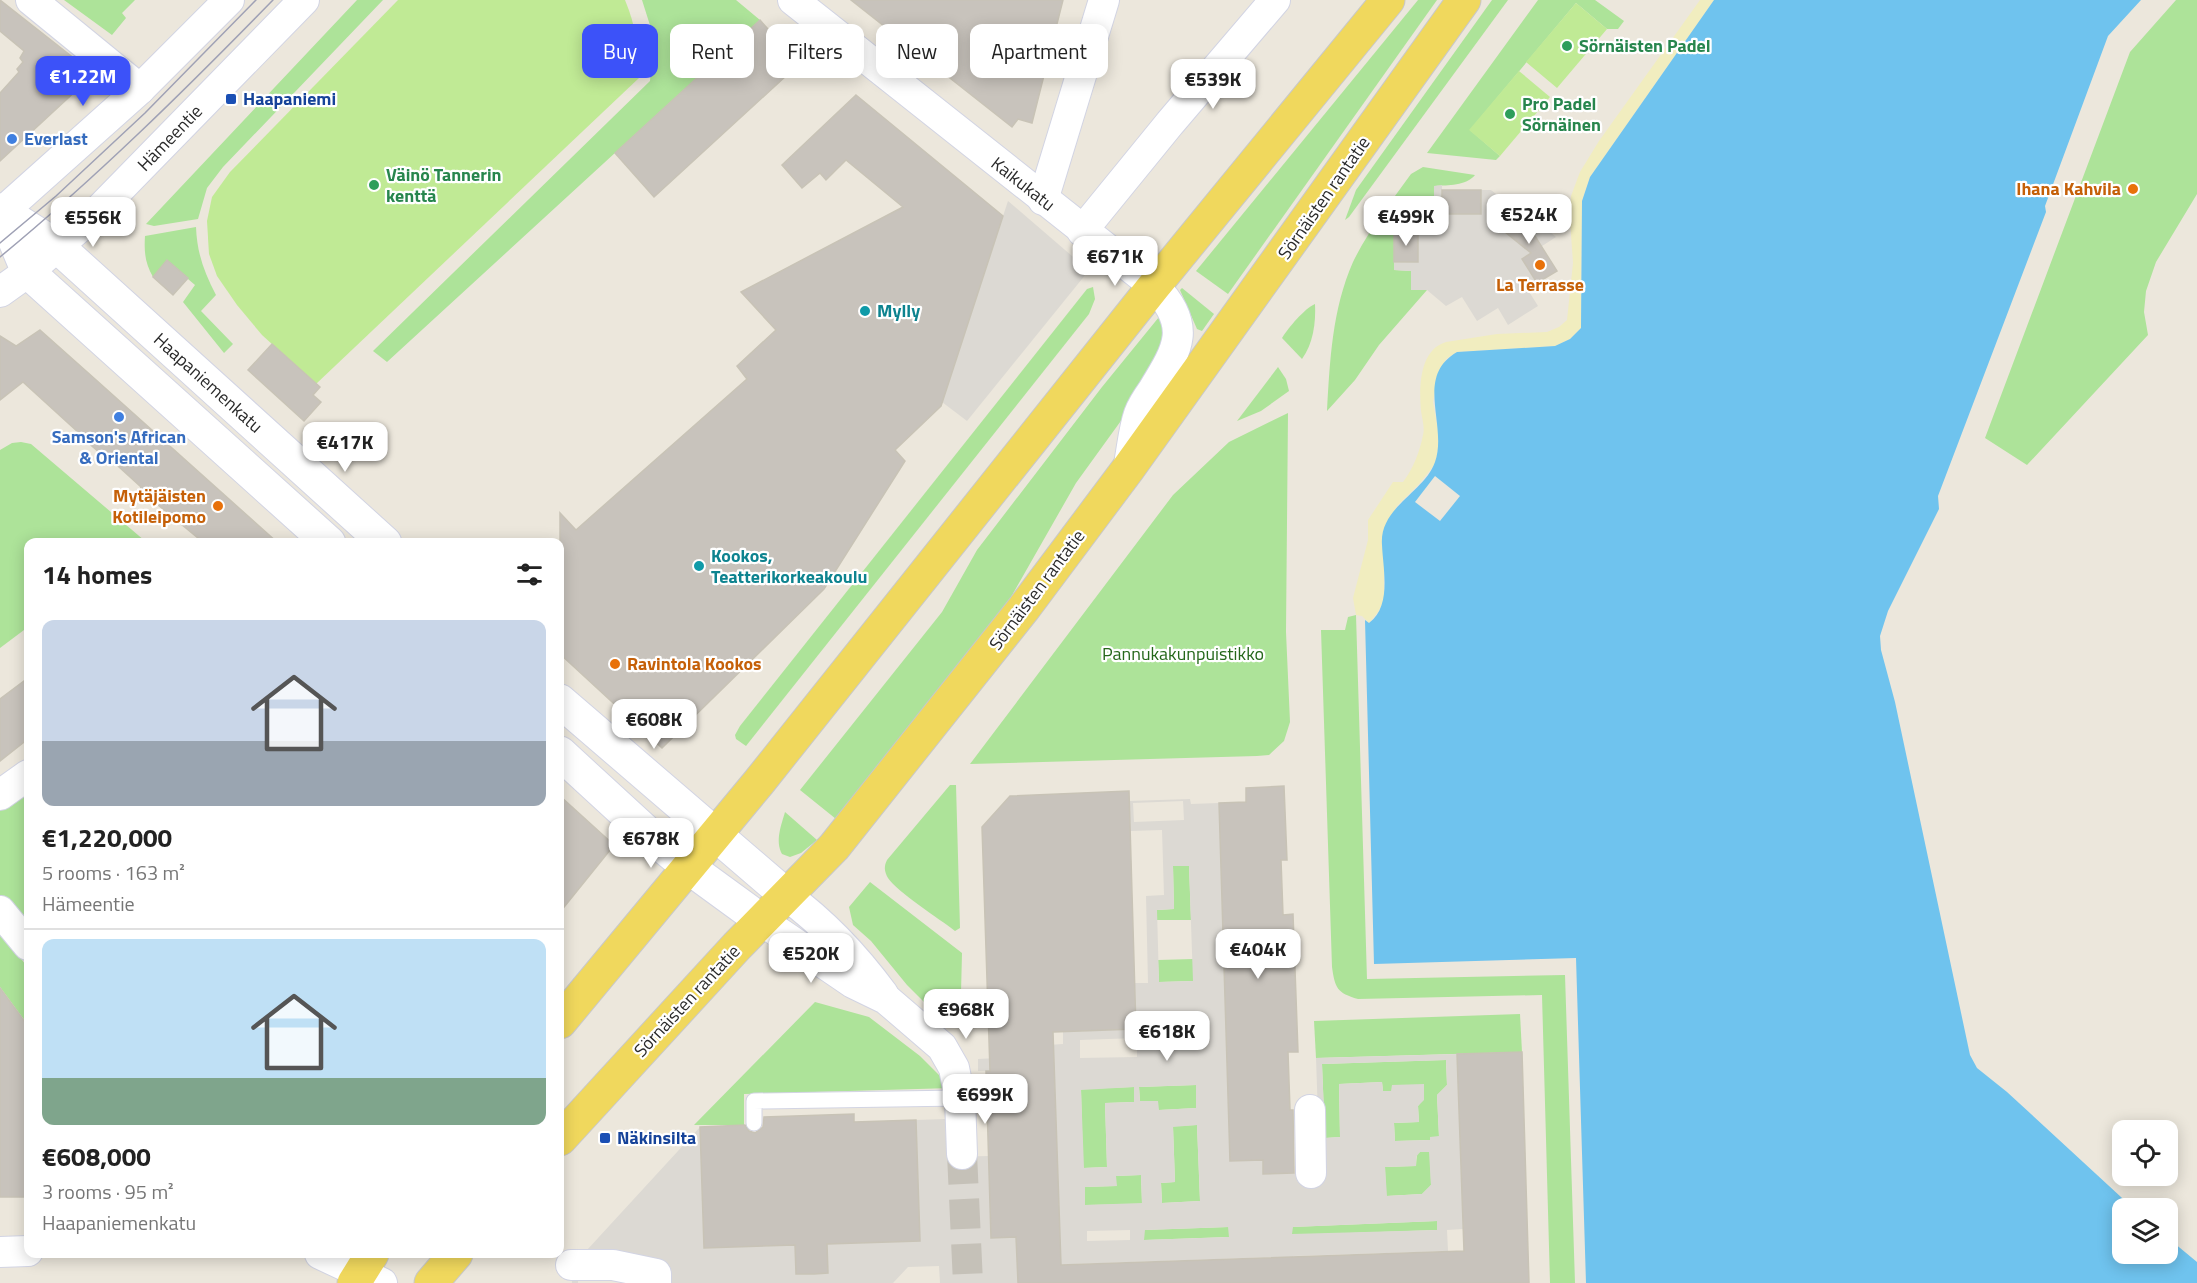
<!DOCTYPE html>
<html lang="en">
<head>
<meta charset="utf-8">
<style>
	body { margin:0; font-family:"Titillium Web",sans-serif; background:#f2f2f2; color:#222; height:100vh; display:flex; flex-direction:column; font-size:22px; white-space:nowrap }
	* { box-sizing:border-box; margin:0 }
	p { font-size:20px; color:#767676 }
	.icon { flex:none; width:33px; height:33px; fill:none; stroke:currentColor; stroke-width:2; stroke-linecap:round; stroke-linejoin:round }
	.map { position:relative; flex:1; overflow:hidden }
	.sheet { position:absolute; left:24px; top:538px; width:540px; height:720px; display:flex; flex-direction:column; background:#fff; border-radius:12px; box-shadow:0 3px 15px #0003 }
	.sheet>* { flex:none }
	.guide { position:absolute; left:582px; top:24px; width:570px; height:54px; display:flex; gap:12px }
	.buttons { position:absolute; left:2112px; top:1120px; display:grid; gap:12px }
	.buttons a { display:grid; place-items:center; width:66px; height:66px; border-radius:12px; background:#fff; box-shadow:0 3px 15px #0003; font-size:30px }
	.price { position:absolute; translate:-50% -51px; padding:0 14px; border-radius:12px; background:#fff; color:#222; font-size:20px; line-height:39px; filter:drop-shadow(0 2px 3px #0008) }
	.price::after { content:''; position:absolute; left:50%; top:36px; width:18px; height:14px; margin-left:-9px; background:inherit; clip-path:polygon(0 0,100% 0,50% 100%) }
	.price.on { background:#3c52f9; color:#fff }
	ul { padding:0; list-style:none }
	li { display:grid; align-content:center; gap:12px; height:318px; padding:0 18px }
	li+li { border-top:2px solid #e0e0e0 }
	li span { display:grid; place-items:center; height:186px; border-radius:12px; color:#555 }
	li>.icon { margin-inline-start:auto }
	span .icon { width:108px; height:108px; fill:#fffc; stroke-width:1 }
	li b { font-size:26px }
	h2 { display:flex; justify-content:space-between; align-items:center; height:72px; padding:0 18px; font-size:26px }
	.tag { padding:0 21px; border-radius:12px; background:#fff; box-shadow:0 3px 15px #0003; font-size:21px; line-height:54px }
	.tag.on { background:#3c52f9; color:#fff }
	.map>svg:first-child { display:block }
</style>
</head>
<body>
<div class="map">
<svg width="2197" height="1283" viewBox="0 0 2197 1283">
	<rect width="100%" height="100%" fill="#ece7dc"/>
	<g fill="#ade399">
		<path d="M64,0H135L122,13L126,18L112,35Z"/>
		<path d="M357,0H383L223,167L207,188L198,219L154,226L146,224Z"/>
		<path d="M642,0H736L760,20L387,362L373,351L650,81L654,38Z"/>
		<path d="M1418,0H1437L1228,294L1196,271Z"/>
		<path d="M1492,0H1508L1349,217L1345,220L1356,190Z"/>
		<path d="M1538,0H1595L1624,21L1618,29H1607L1576,3L1470,130L1500,156L1496,160L1427,153Z"/>
		<path d="M2176,0H2197V194L2156,262L2146,291L2144,312L2148,335L2027,465L1985,438L2130,52Z"/>
		<path d="M1423,167L1475,175C1466,186 1448,185 1435,186V206H1411V233L1394,234V270L1411,271L1427,290L1379,345L1355,380L1327,411C1330,360 1332,310 1353,262C1368,231 1391,202 1411,174Z"/>
		<path d="M196,227C197,253 204,272 216,295L201,311L233,344L224,353L183,302L195,285L167,261L153,277C145,263 144,252 145,236Z"/>
		<path d="M1093,287L1095,299L1089,314L746,746L736,739L735,735L740,726L1087,289Z"/>
		<path d="M1182,288L1214,314L1202,331L1197,329L1180,290Z"/>
		<path d="M1315,304C1316,323 1313,344 1302,359L1282,338C1288,328 1305,308 1315,304Z"/>
		<path d="M1159,317L1164,334L1149,382L1076,483L1011,597L972,649L836,819L800,790L942,612L977,550L1102,387Z"/>
		<path d="M1278,367L1286,379L1289,391L1261,411L1237,421Z"/>
		<path d="M1288,413L1286,632L1290,722L1284,741L1269,755L1257,756L970,764L1173,495L1229,442Z"/>
		<path d="M21,442L31,444L145,541L142,543H28V627L0,648V450L12,443Z"/>
		<path d="M1356,615L1367,979L1565,975L1575,1283H1550L1542,995L1358,999C1337,993 1335,988 1332,967L1321,630H1345L1348,617Z"/>
		<path d="M950,785H956L960,928L955,931C940,919 897,892 888,878C884,871 884,866 887,860Z"/>
		<path d="M28,787V933L0,897V807Z"/>
		<path d="M785,812L817,840L801,853L790,857L782,854C775,841 781,826 785,812Z"/>
		<path d="M1173,866H1189L1191,920H1157V910L1174,909Z"/>
		<path d="M870,882L962,953L961,993L957,1003L952,1006L929,1007L907,985L871,941L853,925L849,907Z"/>
		<path d="M0,930L28,968V1025L0,987Z"/>
		<path d="M1193,959V981L1159,982L1158,960Z"/>
		<path d="M815,1002L869,1017L920,1056L952,1088L744,1094V1125H694Z"/>
		<path d="M1520,1014L1522,1052L1316,1058L1314,1021Z"/>
		<path d="M1446,1060L1447,1085L1437,1095L1439,1137L1430,1140L1395,1141L1394,1123L1419,1122L1418,1106L1421,1102L1392,1086V1091H1383L1382,1082L1339,1084L1340,1137L1325,1138L1322,1064Z"/>
		<path d="M1196,1085L1197,1108L1159,1110L1140,1101L1139,1087Z"/>
		<path d="M1134,1087V1102L1105,1103L1107,1167L1083,1168L1081,1089Z"/>
		<path d="M1197,1125L1200,1201L1162,1203L1161,1183L1175,1182L1173,1126Z"/>
		<path d="M1420,1152H1430L1431,1185L1422,1194L1386,1196L1385,1167L1416,1166L1417,1154Z"/>
		<path d="M1141,1175L1142,1204L1085,1205L1084,1187L1116,1186V1176Z"/>
		<path d="M1437,1221V1230L1292,1235V1227Z"/>
		<path d="M1229,1227V1237L1144,1240V1230Z"/>
	</g>
	<path fill="#f1edbf" d="M1700,0H1714L1590,177L1582,201L1581,328L1570,339L1555,346L1457,352L1446,359L1437,381L1433,402L1440,441L1435,464L1419,484L1397,506L1384,529L1382,543L1384,557V601L1378,612L1369,623L1362,616L1356,615L1353,598L1368,540V520L1393,482H1403C1413,469 1420,451 1423,435C1425,427 1422,419 1421,411C1419,388 1419,350 1446,342L1497,334L1547,332L1559,327L1567,320L1573,263L1570,220L1571,196L1580,172L1599,141Z"/>
	<g fill="#c0ea95">
		<path d="M398,0H625C636,26 639,51 639,78L316,384L262,335L237,305L217,276L209,254L207,221L212,197L230,172Z"/>
		<path d="M1576,3L1607,29L1557,88L1526,62Z"/>
		<path d="M1519,71L1550,97L1500,156L1469,130Z"/>
	</g>
	<g fill="#dcd9d3" fill-rule="evenodd">
		<path d="M1442,185V214H1481V190H1491L1515,209L1500,228L1523,246L1538,227L1545,233L1548,230L1556,237L1522,259L1537,284L1528,290L1538,306L1508,325L1498,308L1477,321L1462,297L1446,306L1427,290H1411V271L1394,270V263L1418,262V234L1411,233V226L1434,225V186Z"/>
		<path d="M1008,201L1079,262L1086,274L967,421L942,402Z"/>
		<path d="M1190,799L1191,804L1219,803L1231,1160H1263L1264,1174L1320,1173L1316,1058L1458,1054L1463,1229L1447,1230L1448,1251L1293,1256L1294,1283L1272,1257L1017,1266L1018,1283H940L939,1266L908,1267L893,1283H639L638,1279L578,1280V1283H572L571,1253L587,1252V1250L700,1127L704,1248L795,1245L796,1274H814L828,1273L827,1244L920,1241L916,1120L945,1119L947,1157L989,1156L991,1238L1060,1236L1054,1069L978,1071V1059L997,1058L1048,1045L1063,1044V1032L1136,1029L1135,983H1148L1146,896L1164,895L1162,830L1130,831L1129,801ZM1183,801L1184,820L1134,822L1133,803ZM1173,866H1189L1193,981L1159,982L1157,910L1174,909ZM1137,1038V1057L1080,1058V1040ZM1446,1060L1447,1085L1437,1095L1439,1136L1430,1137V1140L1395,1141L1394,1123L1419,1122L1418,1106L1424,1100V1084L1392,1085L1391,1091H1383L1382,1082L1339,1084L1340,1137L1325,1138L1322,1064ZM1196,1085V1108L1159,1110L1158,1101H1140L1139,1087ZM1134,1087V1102L1105,1103L1107,1167L1084,1168L1081,1090ZM1197,1125L1200,1201L1162,1203L1161,1183L1175,1182L1173,1127ZM1420,1152H1429L1431,1185L1422,1194L1387,1196L1385,1167L1416,1166V1157ZM1141,1175L1142,1203L1085,1205V1187L1117,1186L1116,1176ZM1437,1221V1230L1292,1234L1293,1227ZM1228,1227L1229,1237L1144,1240L1145,1230ZM1130,1230V1240L1087,1241V1231Z"/>
	</g>
	<path fill="#6fc3ee" d="M1714,0H2141L2108,36L2045,206L2046,212L1938,496L1939,509L1888,611L1880,636L1881,650L1895,702L1970,1055L1977,1068L2007,1092L2134,1209H2122V1254H2168V1238L2197,1262V1283H1586L1576,958L1374,964L1365,620L1369,623C1392,606 1383,569 1382,545C1379,507 1424,493 1435,462C1448,425 1414,377 1457,352L1555,346L1570,339L1581,328L1582,201L1590,177Z"/>
	<path fill="#ece7dc" d="M1435,476L1460,496L1440,521L1415,502Z"/>
	<g fill="#c8c3bc" stroke="#c8c3b6" stroke-width="1.5">
		<path d="M0,0L94,74L0,161V93L19,72L17,69L23,62L20,58L24,51L0,31Z"/>
		<path d="M851,0H1063L1032,123L1018,119L1012,127Z"/>
		<path d="M760,20L799,64L654,197L615,153Z"/>
		<path d="M856,95L1003,216L941,406L895,450L905,461L824,589L662,748L560,654V513L576,530L747,379L737,366L776,330L741,292L903,207L846,160L826,180L820,173L802,188L782,165Z"/>
		<rect x="1442" y="190" width="39" height="24"/>
		<rect x="1411" y="206" width="24" height="20"/>
		<path d="M1515,209L1538,227L1533,233L1557,271L1537,283L1522,259L1531,253L1500,228Z"/>
		<rect x="1394" y="233" width="24" height="29"/>
		<path d="M167,260L188,278L173,295L153,277Z"/>
		<path d="M40,330L95,379L278,543H204L140,490L141,487L108,457L106,458L79,435V433L23,382L0,400V336L16,346Z"/>
		<path d="M272,344L320,387L313,395L321,402L304,421L248,370Z"/>
		<path d="M28,678V739L0,761V699Z"/>
		<path d="M1284,786L1287,860H1281L1283,915L1293,914L1298,1052H1288L1290,1110H1293L1294,1173L1263,1174V1160L1230,1161L1219,803L1246,802V788Z"/>
		<path d="M1129,791L1136,1029L1053,1032L1061,1265L1464,1251L1457,1054L1522,1052L1529,1283H1018L1016,1237L991,1238L986,1071H990L982,827L1010,796Z"/>
		<path d="M560,796L614,845L560,912Z"/>
		<path d="M0,988L28,1026V1197H0Z"/>
		<path d="M854,1114V1122L916,1120L920,1241L827,1244L828,1273L814,1274H796L795,1245L704,1248L700,1127L745,1125L749,1131L755,1133L763,1127L764,1117Z"/>
	</g>
	<g fill="none" stroke-linecap="round" stroke-linejoin="round">
		<path stroke="#c5c1b8" stroke-width="30" stroke-dasharray="30 15" stroke-linecap="butt" d="M962,1154L968,1283"/>
		<g stroke="#d2d4e3" stroke-width="17">
			<path id="lane" d="M754,1123V1101L960,1098"/>
		</g>
		<g stroke="#d2d4e3" stroke-width="32">
			<g id="street">
				<path d="M31,0L140,89"/>
				<path d="M793,0L1154,286C1193,326 1178,349 1153,390C1148,397 1142,406 1139,414C1133,431 1132,451 1128,469"/>
				<path d="M1043,200L1104,0"/>
				<path d="M0,214L140,89L229,0"/>
				<path d="M1082,231L1170,123L1275,0"/>
				<path d="M0,292L28,272L96,213L304,0"/>
				<path d="M0,795L28,775"/>
				<path d="M787,896C825,924 855,956 883,994"/>
				<path d="M0,911L28,945"/>
				<path d="M762,921L853,983L886,999L942,1047L954,1068L960,1098L962,1154"/>
				<path d="M1310,1110L1311,1173"/>
				<path d="M0,1252L28,1251"/>
				<path d="M320,1254L382,1283"/>
				<path d="M571,1265H613L656,1274V1283"/>
			</g>
		</g>
		<g stroke="#d2d4e3" stroke-width="35">
			<g id="secondary">
				<path d="M0,210L58,247L385,543"/>
				<path d="M3,212L28,272L329,543"/>
				<path d="M560,701L787,896"/>
				<path d="M560,753L646,832L688,867L762,921"/>
			</g>
		</g>
		<g stroke="#c8c8c8" stroke-width="35">
			<g id="primary">
				<path d="M560,1022L759,782L1154,286L1388,0"/>
				<path d="M560,1139L737,946L834,847L1024,608L1128,469L1464,0"/>
				<path d="M354,1283L372,1254"/>
				<path d="M431,1283L456,1254"/>
			</g>
		</g>
		<use href="#lane" stroke="#fff" stroke-width="15"/>
		<use href="#street" stroke="#fff" stroke-width="30"/>
		<use href="#secondary" stroke="#fff" stroke-width="33"/>
		<use href="#primary" stroke="#f0d85d" stroke-width="33"/>
		<g stroke="#9fa1b5" stroke-width="1.5">
			<path d="M0,243L56,196L145,113L256,0"/>
			<path d="M0,257C97,177 185,90 273,0"/>
		</g>
	</g>
	<g fill="#2e9e5b" stroke="#fff" stroke-width="2">
		<circle cx="1567" cy="46" r="6"/>
		<circle cx="1510" cy="114" r="6"/>
		<circle cx="374" cy="185" r="6"/>
	</g>
	<g fill="#1a4fb4" stroke="#fff" stroke-width="2">
		<rect x="225" y="93" width="12" height="12" rx="3"/>
		<rect x="599" y="1132" width="12" height="12" rx="3"/>
	</g>
	<g fill="#3f7fe0" stroke="#fff" stroke-width="2">
		<circle cx="12" cy="139" r="6"/>
		<circle cx="119" cy="417" r="6"/>
	</g>
	<g fill="#e8710a" stroke="#fff" stroke-width="2">
		<circle cx="2133" cy="189" r="6"/>
		<circle cx="1540" cy="265" r="6"/>
		<circle cx="218" cy="506" r="6"/>
		<circle cx="615" cy="664" r="6"/>
	</g>
	<g fill="#0f9aa8" stroke="#fff" stroke-width="2">
		<circle cx="865" cy="311" r="6"/>
		<circle cx="699" cy="566" r="6"/>
	</g>
	<g text-anchor="middle" stroke-width="4.5" stroke-linejoin="round" paint-order="stroke">
		<g font-size="18" font-weight="bold" fill="#27864d" stroke="#fff" text-anchor="start">
			<text x="1579" y="52">Sörnäisten Padel</text>
			<text x="1522" y="110">Pro Padel<tspan x="1522" dy="21">Sörnäinen</tspan></text>
			<text x="386" y="181">Väinö Tannerin<tspan x="386" dy="21">kenttä</tspan></text>
		</g>
		<g font-size="18" font-weight="bold" fill="#164399" stroke="#fff" text-anchor="start">
			<text x="243" y="105">Haapaniemi</text>
			<text x="617" y="1144">Näkinsilta</text>
		</g>
		<g font-size="18" fill="#2a2a2a" stroke="#fff">
			<text transform="translate(170 138) rotate(-46)" y="6">Hämeentie</text>
			<text transform="translate(1023 184) rotate(38)" y="6">Kaikukatu</text>
			<text transform="translate(1324 198) rotate(-55)" y="6">Sörnäisten rantatie</text>
			<text transform="translate(208 383) rotate(42)" y="6">Haapaniemenkatu</text>
			<text transform="translate(1037 590) rotate(-53)" y="6">Sörnäisten rantatie</text>
			<text transform="translate(687 1001) rotate(-47)" y="6">Sörnäisten rantatie</text>
		</g>
		<g font-size="18" font-weight="bold" fill="#366cbe" stroke="#fff" text-anchor="start">
			<text x="24" y="145">Everlast</text>
			<text x="119" y="443" text-anchor="middle">Samson's African<tspan x="119" dy="21">&amp; Oriental</tspan></text>
		</g>
		<g font-size="18" font-weight="bold" fill="#c56008" stroke="#fff" text-anchor="end">
			<text x="2121" y="195">Ihana Kahvila</text>
			<text x="1540" y="291" text-anchor="middle">La Terrasse</text>
			<text x="206" y="502">Mytäjäisten<tspan x="206" dy="21">Kotileipomo</tspan></text>
			<text x="627" y="670" text-anchor="start">Ravintola Kookos</text>
		</g>
		<g font-size="18" font-weight="bold" fill="#0d838f" stroke="#fff" text-anchor="start">
			<text x="877" y="317">Mylly</text>
			<text x="711" y="562">Kookos,<tspan x="711" dy="21">Teatterikorkeakoulu</tspan></text>
		</g>
		<g font-size="18" fill="#25671a" stroke="#fff">
			<text x="1183" y="660">Pannukakunpuistikko</text>
		</g>
	</g>
</svg>
<div class="buttons">
<a><svg class="icon" aria-label="locate" viewBox="0 0 24 24"><circle cx="12" cy="12" r="6"/><path d="M12 2v4M12 18v4M2 12h4M18 12h4"/></svg></a>
<a><svg class="icon" aria-label="layers" viewBox="0 0 24 24"><path d="M12 4l9 5-9 5-9-5zM3 14l9 5 9-5"/></svg></a>
</div>
<b class="price on" style="left:83px;top:107px">€1.22M</b>
<b class="price" style="left:1213px;top:110px">€539K</b>
<b class="price" style="left:1529px;top:245px">€524K</b>
<b class="price" style="left:1406px;top:247px">€499K</b>
<b class="price" style="left:93px;top:248px">€556K</b>
<b class="price" style="left:1115px;top:287px">€671K</b>
<b class="price" style="left:345px;top:473px">€417K</b>
<b class="price" style="left:654px;top:750px">€608K</b>
<b class="price" style="left:651px;top:869px">€678K</b>
<b class="price" style="left:1258px;top:980px">€404K</b>
<b class="price" style="left:811px;top:984px">€520K</b>
<b class="price" style="left:966px;top:1040px">€968K</b>
<b class="price" style="left:1167px;top:1062px">€618K</b>
<b class="price" style="left:985px;top:1125px">€699K</b>
<div class="guide">
<a class="tag on">Buy</a>
<a class="tag">Rent</a>
<a class="tag">Filters</a>
<a class="tag">New</a>
<a class="tag">Apartment</a>
</div>
<section class="sheet">
<h2>14 homes<svg class="icon" aria-label="filters" viewBox="0 0 24 24"><path d="M4 7h16M4 17h16"/><circle cx="9" cy="7" r="2"/><circle cx="15" cy="17" r="2"/></svg></h2>
<ul>
<li><span style="background:linear-gradient(#c9d6e8 65%,#9aa5b1 0)"><svg class="icon" aria-label="home" viewBox="0 0 24 24"><path d="M3 11l9-7 9 7M6 9v11h12V9"/></svg></span><div><b>€1,220,000</b><p>5 rooms · 163 m²</p><p>Hämeentie</p></div></li>
<li><span style="background:linear-gradient(#bfe0f5 75%,#7fa58c 0)"><svg class="icon" aria-label="home" viewBox="0 0 24 24"><path d="M3 11l9-7 9 7M6 9v11h12V9"/></svg></span><div><b>€608,000</b><p>3 rooms · 95 m²</p><p>Haapaniemenkatu</p></div></li>
</ul>
</section>
</div>
</body>
</html>
